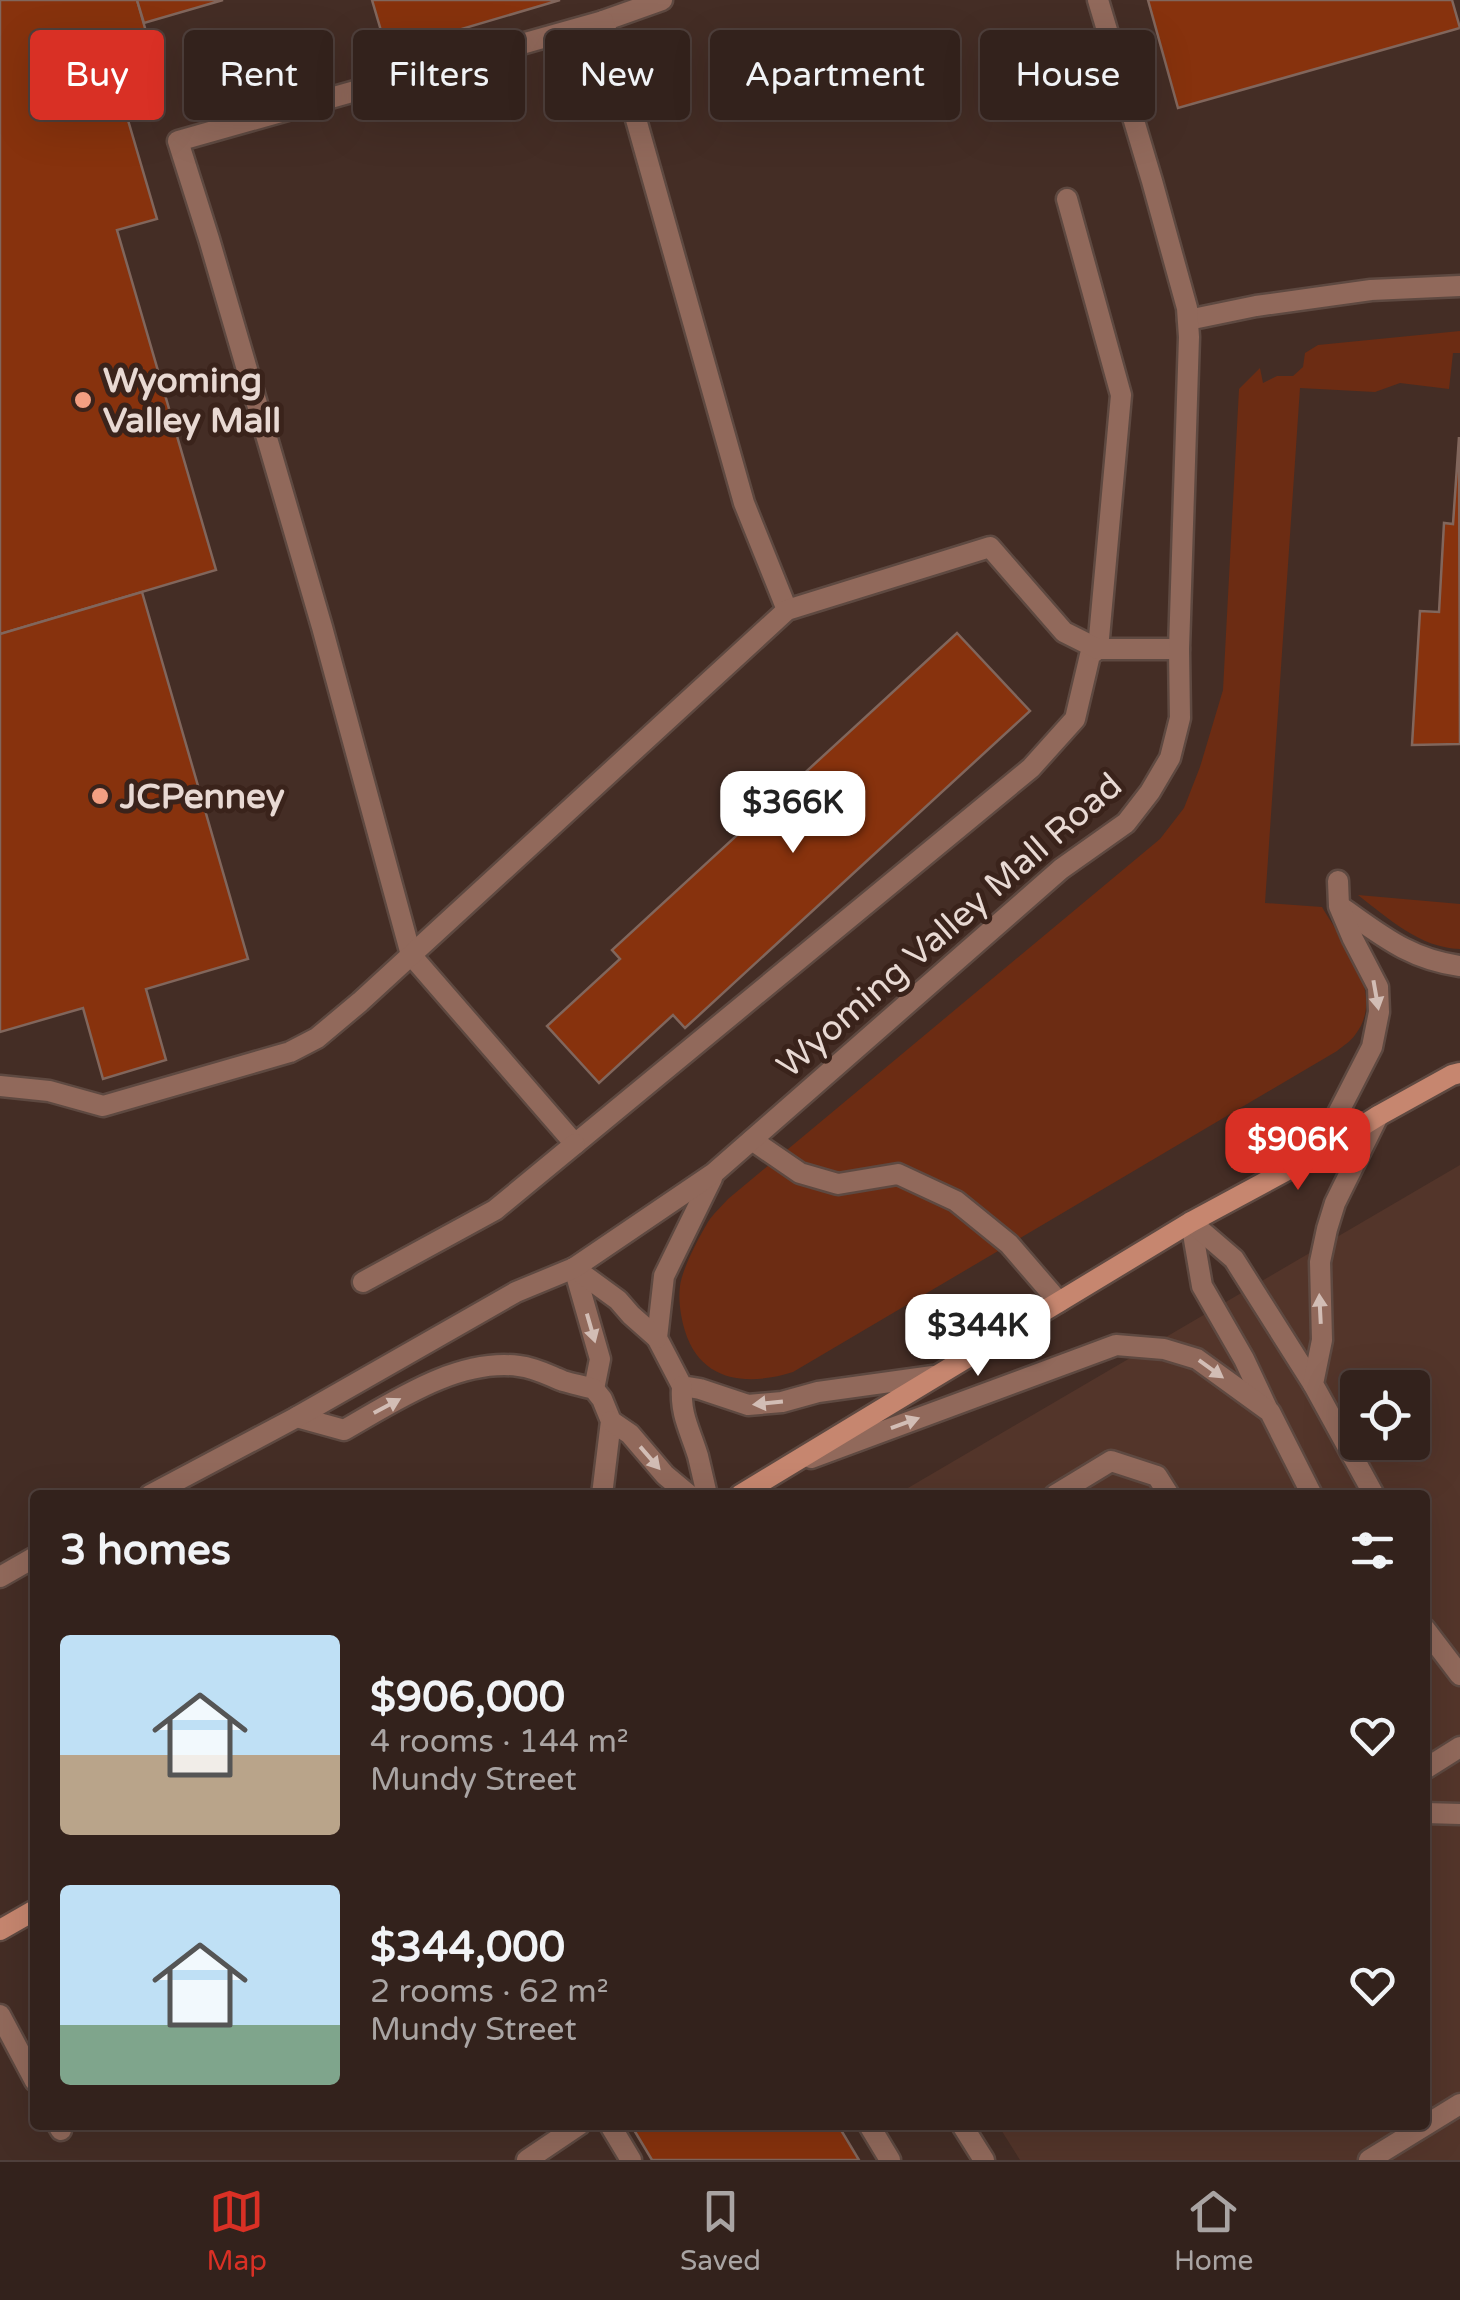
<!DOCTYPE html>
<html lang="en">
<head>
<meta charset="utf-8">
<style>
	body { margin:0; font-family:"Varela Round",sans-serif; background:#3b2a25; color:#f1f3f6; height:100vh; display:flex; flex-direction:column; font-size:38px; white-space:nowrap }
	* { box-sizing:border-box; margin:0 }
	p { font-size:32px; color:#a9a4a3 }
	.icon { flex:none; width:55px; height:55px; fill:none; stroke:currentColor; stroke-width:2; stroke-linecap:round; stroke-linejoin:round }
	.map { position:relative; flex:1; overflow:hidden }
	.side { position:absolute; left:30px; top:1490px; width:1400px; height:640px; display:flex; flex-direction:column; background:#33221c; border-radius:10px; box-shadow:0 10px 40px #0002,0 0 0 2px #4e3f3b }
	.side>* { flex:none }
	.guide { position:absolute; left:30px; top:30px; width:1400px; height:90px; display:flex; gap:20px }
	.tools { position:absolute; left:1340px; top:1370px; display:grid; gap:20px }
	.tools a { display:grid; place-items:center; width:90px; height:90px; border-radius:10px; background:#33221c; box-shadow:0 10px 40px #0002,0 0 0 2px #4e3f3b; font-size:50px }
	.price { position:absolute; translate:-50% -85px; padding:0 22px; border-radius:20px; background:#fff; color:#222; font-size:32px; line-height:65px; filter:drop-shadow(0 2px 5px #0008) }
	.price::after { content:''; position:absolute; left:50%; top:60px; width:30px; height:22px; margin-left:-15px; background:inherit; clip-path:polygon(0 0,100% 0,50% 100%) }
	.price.current { background:#d93025; color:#fff }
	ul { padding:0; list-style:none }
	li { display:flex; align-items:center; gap:30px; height:250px; padding:0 30px }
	li span { display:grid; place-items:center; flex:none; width:280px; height:200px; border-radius:10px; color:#555 }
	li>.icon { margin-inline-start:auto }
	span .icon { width:120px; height:120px; fill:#fffc; stroke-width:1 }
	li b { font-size:42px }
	h2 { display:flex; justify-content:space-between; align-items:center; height:120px; padding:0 30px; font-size:42px }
	.pill { padding:0 35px; border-radius:10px; background:#33221c; box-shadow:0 10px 40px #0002,0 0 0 2px #4e3f3b; font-size:35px; line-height:90px }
	.pill.current { background:#d93025; color:#fff }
	.tabs { display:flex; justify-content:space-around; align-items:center; height:140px; border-top:2px solid #4e3f3b; background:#33221c; font-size:28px; color:#a9a4a3 }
	.tabs a { display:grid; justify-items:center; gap:5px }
	.tabs .current { color:#d93025 }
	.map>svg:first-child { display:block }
</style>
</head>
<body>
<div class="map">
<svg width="1460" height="2160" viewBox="0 0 1460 2160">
	<rect width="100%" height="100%" fill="#442d25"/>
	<path fill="#53352a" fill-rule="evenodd" d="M1460,1165V2160H1020L998,2125H1425V1495H896ZM1358,1388H1412V1442H1358Z"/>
	<g fill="#6c2c13">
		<path d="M1460,331V353H1453L1449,389L1400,383L1375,392L1300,388L1265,903L1322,907C1343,943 1387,994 1355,1035C1351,1041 1343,1046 1337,1051L793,1372C749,1386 701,1383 685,1331C681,1318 678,1300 680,1286C682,1269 699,1237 708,1222C713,1214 721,1207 728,1199L1160,839L1184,808L1200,767L1223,690L1239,389L1260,368L1263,383L1277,376H1293L1303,367L1305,353L1318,345Z"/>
		<path d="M1358,895L1460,904V949C1420,948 1388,918 1358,895Z"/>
	</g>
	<g fill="#87320d" stroke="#81665c" stroke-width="2.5">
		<path d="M0,0H137L158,74L118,86L157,219L117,230L216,570L0,634Z"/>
		<path d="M137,0H223L144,23Z"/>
		<path d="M372,0H560L387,51Z"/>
		<path d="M1148,0H1452L1460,28L1178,108Z"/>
		<path d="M1459,437L1460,744L1412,745L1420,611L1439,612L1444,523L1453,524Z"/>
		<path d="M142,592L248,959L146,989L166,1060L103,1079L83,1008L0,1032V634Z"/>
		<path d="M957,633L1030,711L685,1028L673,1015L599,1083L547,1026L620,959L612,950Z"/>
		<path d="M631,2125H838L859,2160H652Z"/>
	</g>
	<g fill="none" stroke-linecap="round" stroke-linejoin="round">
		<g stroke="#5e4941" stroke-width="25">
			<g id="service">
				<path d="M603,21L662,0"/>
				<path d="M1188,320L1256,306L1371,290L1460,286"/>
				<path d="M787,610L744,503L632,105L603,21L178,141L209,239L322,627L411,955L575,1144L1031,768L1075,719L1090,655L1098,649L1121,395L1067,199"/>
				<path d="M1341,907C1381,935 1409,959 1460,966"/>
				<path d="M0,1086L49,1091L103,1106L290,1052L317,1038L360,1002L787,610L990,547L1064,632L1098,649H1179"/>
				<path d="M752,1140L800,1173L838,1184L898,1174L956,1201L1009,1244L1059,1302"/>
				<path d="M1317,1154L1372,1047L1379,1012L1378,987L1353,939L1339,906L1338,881"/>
				<path d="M712,1178L664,1276L657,1338L682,1386L700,1389L748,1405L782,1402L818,1392L933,1376"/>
				<path d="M1191,1222L1202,1286L1244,1359L1267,1408"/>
				<path d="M1191,1222L1234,1259L1313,1384"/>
				<path d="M574,1268L600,1359L594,1389"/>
				<path d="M574,1268L618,1300L631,1315L657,1338"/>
				<path d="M363,1282L495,1210L575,1144"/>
				<path d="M682,1386C680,1415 690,1430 698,1456C701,1469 704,1482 707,1495"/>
				<path d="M297,1417L344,1430C395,1401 458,1358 519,1366C536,1368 548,1375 563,1381C573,1384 584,1386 594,1389L602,1399L611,1421L602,1495"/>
				<path d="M611,1421L630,1434L665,1475L689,1495"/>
				<path d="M811,1458L1116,1345L1164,1349L1197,1359L1270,1412L1312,1495"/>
				<path d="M150,1495L297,1417L516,1292L574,1268L714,1173L1061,869L1126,823L1150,792L1170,758L1180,718L1179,649L1189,337L1187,308L1152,181L1098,0"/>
				<path d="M1055,1495L1111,1461L1157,1476L1169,1495"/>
				<path d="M1374,1495L1313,1384L1322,1340L1320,1262L1327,1229L1335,1203L1378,1116"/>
				<path d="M0,1577L35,1557"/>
				<path d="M1425,1629L1460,1675"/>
				<path d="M1425,1769L1460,1747"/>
				<path d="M1425,1813L1460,1814"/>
				<path d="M0,2015L35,2081"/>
				<path d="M58,2125L61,2130"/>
				<path d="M610,2125L631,2160"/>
				<path d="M869,2125L890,2160"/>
				<path d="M962,2125L984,2160"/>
				<path d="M527,2160L579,2125"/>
				<path d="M1369,2160L1460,2104"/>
			</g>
		</g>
		<g stroke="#5e4941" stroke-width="25">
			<g id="secondary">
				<path d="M740,1495L1191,1222L1317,1154L1378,1116L1452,1075L1460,1073"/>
				<path d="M0,1930L35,1910"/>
			</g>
		</g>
		<use href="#service" stroke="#91695b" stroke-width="20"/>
		<use href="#secondary" stroke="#c6866f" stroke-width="20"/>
	</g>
	<defs><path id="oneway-solid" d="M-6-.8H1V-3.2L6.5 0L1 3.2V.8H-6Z" transform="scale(2.5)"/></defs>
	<g fill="#d2bdb5">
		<use href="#oneway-solid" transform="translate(1376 995) rotate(80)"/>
		<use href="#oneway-solid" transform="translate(1320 1309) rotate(-93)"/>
		<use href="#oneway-solid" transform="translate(591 1328) rotate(74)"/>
		<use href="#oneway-solid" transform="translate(1211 1369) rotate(36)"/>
		<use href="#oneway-solid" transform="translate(768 1403) rotate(174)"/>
		<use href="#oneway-solid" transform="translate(387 1406) rotate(-28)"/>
		<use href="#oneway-solid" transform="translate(905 1423) rotate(-20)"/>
		<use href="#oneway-solid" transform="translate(650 1458) rotate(49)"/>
	</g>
	<g fill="#f39f82" stroke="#3a231b" stroke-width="4">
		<circle cx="83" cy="400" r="10"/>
		<circle cx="100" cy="796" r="10"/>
	</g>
	<g text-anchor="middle" stroke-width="10" stroke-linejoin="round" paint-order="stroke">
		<g font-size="35" font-weight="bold" fill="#e8d9d3" stroke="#3a231b" text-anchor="start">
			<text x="103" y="392">Wyoming<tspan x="103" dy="40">Valley Mall</tspan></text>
			<text x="120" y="808">JCPenney</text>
		</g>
		<g font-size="35" fill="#e8d9d3" stroke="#3a231b">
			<text transform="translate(949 925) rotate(-41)" y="12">Wyoming Valley Mall Road</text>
		</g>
	</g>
</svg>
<div class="tools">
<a><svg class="icon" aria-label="locate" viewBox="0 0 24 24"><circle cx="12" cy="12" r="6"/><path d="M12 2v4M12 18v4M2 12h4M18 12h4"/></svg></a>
</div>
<b class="price" style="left:793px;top:856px">$366K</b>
<b class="price current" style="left:1298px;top:1193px">$906K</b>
<b class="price" style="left:978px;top:1379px">$344K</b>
<div class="guide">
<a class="pill current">Buy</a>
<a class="pill">Rent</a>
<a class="pill">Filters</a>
<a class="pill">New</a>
<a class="pill">Apartment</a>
<a class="pill">House</a>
</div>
<section class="side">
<h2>3 homes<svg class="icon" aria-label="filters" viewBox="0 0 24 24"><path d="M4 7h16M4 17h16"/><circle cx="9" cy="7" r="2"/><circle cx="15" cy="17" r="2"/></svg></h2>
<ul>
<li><span style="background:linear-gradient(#bfe0f5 60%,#b9a48a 0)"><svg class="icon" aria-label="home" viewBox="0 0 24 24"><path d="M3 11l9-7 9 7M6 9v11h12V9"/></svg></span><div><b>$906,000</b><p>4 rooms · 144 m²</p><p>Mundy Street</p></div><svg class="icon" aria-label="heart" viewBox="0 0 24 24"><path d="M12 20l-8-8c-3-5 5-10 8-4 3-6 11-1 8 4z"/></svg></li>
<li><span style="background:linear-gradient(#bfe0f5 70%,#7fa58c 0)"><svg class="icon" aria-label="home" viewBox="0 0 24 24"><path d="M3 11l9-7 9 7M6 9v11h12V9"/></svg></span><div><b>$344,000</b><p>2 rooms · 62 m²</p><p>Mundy Street</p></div><svg class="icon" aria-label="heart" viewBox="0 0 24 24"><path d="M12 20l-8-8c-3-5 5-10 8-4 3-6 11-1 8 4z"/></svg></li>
</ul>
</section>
</div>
<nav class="tabs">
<a class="current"><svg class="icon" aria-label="map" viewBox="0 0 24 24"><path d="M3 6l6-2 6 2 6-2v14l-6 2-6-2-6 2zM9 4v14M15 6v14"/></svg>Map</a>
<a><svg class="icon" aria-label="saved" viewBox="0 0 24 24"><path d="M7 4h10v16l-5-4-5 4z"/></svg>Saved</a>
<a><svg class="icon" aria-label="home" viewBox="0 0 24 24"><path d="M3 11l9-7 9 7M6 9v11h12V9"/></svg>Home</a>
</nav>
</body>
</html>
